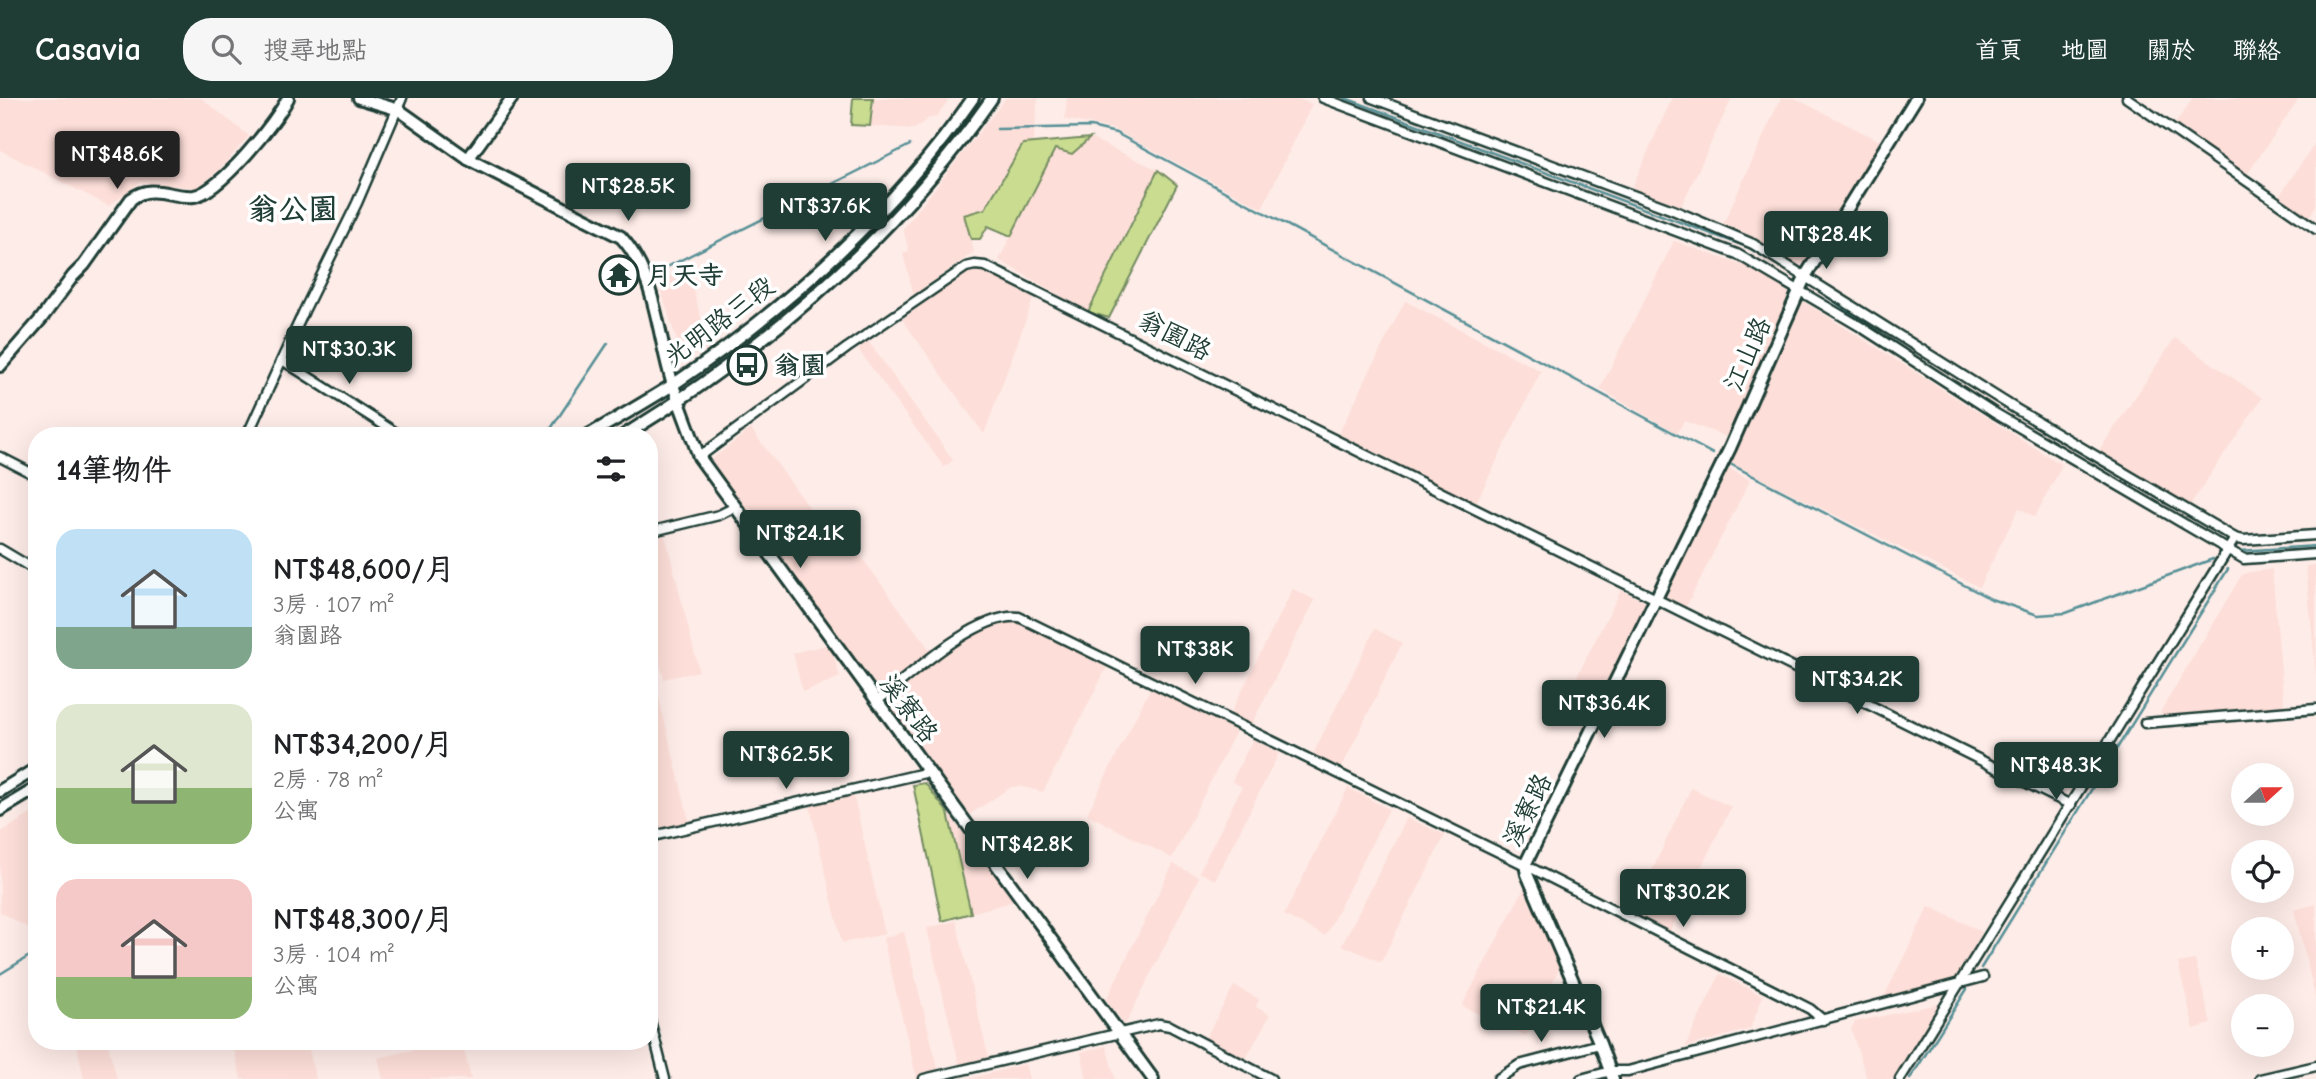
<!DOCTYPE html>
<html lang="zh-TW">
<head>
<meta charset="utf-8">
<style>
	body { margin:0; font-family:"Comic Neue","LXGW WenKai TC",sans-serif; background:#f6f6f6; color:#202124; height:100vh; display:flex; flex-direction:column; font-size:26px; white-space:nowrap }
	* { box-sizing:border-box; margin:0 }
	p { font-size:23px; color:#757577 }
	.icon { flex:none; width:38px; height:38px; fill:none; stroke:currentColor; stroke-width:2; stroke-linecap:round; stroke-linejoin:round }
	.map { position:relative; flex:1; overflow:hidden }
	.panel { position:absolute; left:28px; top:329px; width:630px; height:623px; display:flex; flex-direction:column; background:#fff; border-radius:28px; box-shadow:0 7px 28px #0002 }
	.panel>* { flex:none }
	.needle { width:46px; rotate:69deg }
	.fabs { position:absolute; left:2231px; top:665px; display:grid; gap:14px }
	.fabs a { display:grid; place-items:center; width:63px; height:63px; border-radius:50%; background:#fff; box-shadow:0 7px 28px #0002; font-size:35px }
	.price { position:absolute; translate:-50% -60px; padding:0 16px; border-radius:7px; background:#1f3d34; color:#fff; font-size:23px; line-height:46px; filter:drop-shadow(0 2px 4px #0008) }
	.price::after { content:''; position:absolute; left:50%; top:42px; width:21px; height:16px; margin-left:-10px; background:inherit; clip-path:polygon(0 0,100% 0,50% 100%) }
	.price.on { background:#222; color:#fff }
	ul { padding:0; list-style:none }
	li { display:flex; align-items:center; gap:21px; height:175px; padding:0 28px }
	li span { display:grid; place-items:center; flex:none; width:196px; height:140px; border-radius:21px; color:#555 }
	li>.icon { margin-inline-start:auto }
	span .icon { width:84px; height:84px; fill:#fffc; stroke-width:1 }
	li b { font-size:30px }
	h2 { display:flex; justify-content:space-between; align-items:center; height:84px; padding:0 28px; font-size:30px }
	header { display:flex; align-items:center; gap:42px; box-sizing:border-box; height:98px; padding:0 35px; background:#1f3d34; color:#fff }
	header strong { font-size:33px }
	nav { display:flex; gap:38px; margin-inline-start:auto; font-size:24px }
	.search { width:490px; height:63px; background:#f6f6f6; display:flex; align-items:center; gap:18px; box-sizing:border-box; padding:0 24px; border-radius:28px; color:#757577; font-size:26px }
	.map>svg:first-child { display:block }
</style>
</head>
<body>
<header>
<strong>Casavia</strong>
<div class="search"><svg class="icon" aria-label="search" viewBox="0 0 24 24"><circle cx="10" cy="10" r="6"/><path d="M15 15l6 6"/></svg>搜尋地點</div>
<nav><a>首頁</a><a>地圖</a><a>關於</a><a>聯絡</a></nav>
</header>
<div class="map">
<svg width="2316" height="981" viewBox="0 0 2316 981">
	<rect width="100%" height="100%" fill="#feece8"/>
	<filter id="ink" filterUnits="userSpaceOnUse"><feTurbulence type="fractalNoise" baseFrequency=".0143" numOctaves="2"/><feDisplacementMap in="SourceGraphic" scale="14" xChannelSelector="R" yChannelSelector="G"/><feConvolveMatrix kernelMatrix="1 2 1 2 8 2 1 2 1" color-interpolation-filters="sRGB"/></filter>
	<g filter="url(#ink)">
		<g fill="#fdded8">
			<path d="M0,0H201L249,38L219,72L197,90L140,84L109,108L0,52Z"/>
			<path d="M873,0H950L936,19L929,20L914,31L870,28Z"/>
			<path d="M1006,0H1038L1033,45L1023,46L985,111L965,117L974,154L914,197L903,156L909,153L903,131Z"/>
			<path d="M1067,0H1295L1312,6L1262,110L1113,31L1065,21Z"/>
			<path d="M1672,0H1732L1678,115L1631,92Z"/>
			<path d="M1781,0H1794L1880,43L1816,155L1806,165L1798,168H1790L1721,131Z"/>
			<path d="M2193,0H2299L2244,81L2171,32Z"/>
			<path d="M1090,40L1158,72L1088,214L999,162L1055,50L1072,56Z"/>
			<path d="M2316,44V108L2306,123L2276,103Z"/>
			<path d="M1674,143L1747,169L1792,195L1730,340L1684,323L1677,335L1600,291Z"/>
			<path d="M974,170H979L1034,199L984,336L902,221Z"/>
			<path d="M688,173L707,242V251L683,262L658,183Z"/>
			<path d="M1801,202L2062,367L2035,419L2019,410L1979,489L1729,364Z"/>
			<path d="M1405,203L1541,273L1475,407L1338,337Z"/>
			<path d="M2175,240L2262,300L2188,410L2099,353Z"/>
			<path d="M868,243L953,362L944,369L858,251Z"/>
			<path d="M751,331L838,448L848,441L932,555L881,592L876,594L712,367V361Z"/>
			<path d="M1726,369L1750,382L1685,511L1661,499Z"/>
			<path d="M665,437L699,573L664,581L649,523V441Z"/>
			<path d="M2316,467V577L2306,468Z"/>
			<path d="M2272,471L2284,608L2161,620V613L2241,478L2246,475Z"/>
			<path d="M1293,491L1315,502L1249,631L1228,620Z"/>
			<path d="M1621,492L1649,506L1588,626L1560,612Z"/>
			<path d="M1011,519L1108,567L1043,694L1019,688L1011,689L966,719L885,606V602L887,597L992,522Z"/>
			<path d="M1375,531L1402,545L1341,671L1310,662Z"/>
			<path d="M826,547L833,556L840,579L805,593L802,592L793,555Z"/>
			<path d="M656,588L690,726L649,736V589Z"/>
			<path d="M1151,589L1236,633L1172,760L1087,716Z"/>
			<path d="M1253,641L1279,655L1215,782L1199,774L1242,689L1232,683Z"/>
			<path d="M1348,690L1389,711L1325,838L1284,817Z"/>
			<path d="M1691,690L1731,709L1669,835L1631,817Z"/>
			<path d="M853,695L885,836L842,845L809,704Z"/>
			<path d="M37,712V835L0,814V735Z"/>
			<path d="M948,715L1012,799L1011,804L971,815Z"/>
			<path d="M1407,720L1445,737L1381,864L1342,847Z"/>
			<path d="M1173,766L1199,779L1125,927L1106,902Z"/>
			<path d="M1526,787L1560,869L1526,938L1462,908Z"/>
			<path d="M2316,806V902L2294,812Z"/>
			<path d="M1929,808L1982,834L1956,883L1884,899Z"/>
			<path d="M956,823L989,962L960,969L927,830Z"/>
			<path d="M904,834L939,975L917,981L883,840Z"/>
			<path d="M2195,862L2211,926L2194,931L2178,865Z"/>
			<path d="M1720,876L1763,898L1750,931L1685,949Z"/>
			<path d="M1234,888L1259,901L1256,909L1270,917L1245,962L1205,941Z"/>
			<path d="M1943,905L1896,981H1867L1851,931L1855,924Z"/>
			<path d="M76,943H107L117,981H84Z"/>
			<path d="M232,943H307L316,981H241Z"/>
			<path d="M451,943H462L471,981H383L378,960Z"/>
			<path d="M1106,948L1115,981H1087L1081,954Z"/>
			<path d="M1025,966L1029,981H968Z"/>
		</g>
		<g fill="#c9dc90" stroke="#748c62" stroke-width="2">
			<path d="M853,0H873L870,28L851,27Z"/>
			<path d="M1090,40L1072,56L1055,51L1011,138L988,128L980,141H971L964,117L985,111L1023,46Z"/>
			<path d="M1158,72L1177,87L1109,220L1088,214Z"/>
			<path d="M925,685L948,715L971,815L942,823L913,687Z"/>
		</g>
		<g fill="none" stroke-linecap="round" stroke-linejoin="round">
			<g stroke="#569096" stroke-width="2.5">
				<path d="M1345,0L1747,149L1795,177"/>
				<path d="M997,31L1091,29L1116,35L1713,356"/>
				<path d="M661,172L910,47"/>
				<path d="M1810,187L1931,270"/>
				<path d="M546,338L608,245"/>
				<path d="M1732,367L1991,501L2038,517L2066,515L2213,461"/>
				<path d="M2120,384L2221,442"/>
				<path d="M2239,453L2316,448"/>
				<path d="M1981,870L2228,471"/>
				<path d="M0,876L36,854"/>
				<path d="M1910,981L1967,891"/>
			</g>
			<g stroke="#1f3d34" stroke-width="13">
				<g id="street">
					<path d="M1323,0L1737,156L1861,229L1993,314L2244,461L2316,456"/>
					<path d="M1372,0L1673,112L1753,146L2016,311L2235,440L2243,442L2316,437"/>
					<path d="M2127,0L2316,131"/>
					<path d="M282,262L401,338"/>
					<path d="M247,338L304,213L357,105L402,0"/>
					<path d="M0,359L37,378"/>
					<path d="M699,359L847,250L966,169L975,167L985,168L2071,707"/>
					<path d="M649,434L719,417L735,409"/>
					<path d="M0,451L37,473"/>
					<path d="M876,604C909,578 977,514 1019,519L1525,767L1810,911L1823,922"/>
					<path d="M2145,625L2316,611"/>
					<path d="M649,739L929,674"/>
					<path d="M649,918L665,981"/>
					<path d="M924,981L1159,926L1170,928L1271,981"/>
					<path d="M1498,981L1519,967L1600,946"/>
					<path d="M1581,981L1611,973H1628L1983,879"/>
					<path d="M1900,981L2235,440"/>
					<path d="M2260,981L2316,968"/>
				</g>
			</g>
			<g stroke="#1f3d34" stroke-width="16">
				<g id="secondary">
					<path d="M359,0L399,12L468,61L621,139C657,179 657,237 673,287C681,311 691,335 699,359L1153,981"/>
					<path d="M468,61L512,0"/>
					<path d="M0,268L41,221L73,178L84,167L131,101C153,85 170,100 194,98C219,95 277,23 288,0"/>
					<path d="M587,338C616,321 646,304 674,286C787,210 896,111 973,0"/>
					<path d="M623,338C767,250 895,139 992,0"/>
					<path d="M0,693L37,670"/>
					<path d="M0,712L37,690"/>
					<path d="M1613,981L1600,946L1527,776L1525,767L1730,350L1806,177L1916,0"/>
				</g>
			</g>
			<use href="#street" stroke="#fff" stroke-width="8"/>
			<use href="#secondary" stroke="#fff" stroke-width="10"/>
		</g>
	</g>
	<defs>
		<g id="temple-ring" transform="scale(2.0125)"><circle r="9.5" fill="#fff" stroke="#1f3d34" stroke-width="1.5"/><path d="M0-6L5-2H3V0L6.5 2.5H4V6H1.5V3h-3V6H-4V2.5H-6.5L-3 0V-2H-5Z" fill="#1f3d34"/></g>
		<g id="bus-ring" transform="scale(2.0125)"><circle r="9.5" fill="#fff" stroke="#1f3d34" stroke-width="1.5"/><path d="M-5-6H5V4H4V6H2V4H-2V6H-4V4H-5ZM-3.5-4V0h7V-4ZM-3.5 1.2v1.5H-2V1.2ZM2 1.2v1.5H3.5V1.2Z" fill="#1f3d34"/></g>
	</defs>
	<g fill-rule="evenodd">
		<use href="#temple-ring" x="619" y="177"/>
		<use href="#bus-ring" x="747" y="267"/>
	</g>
	<g text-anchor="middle" stroke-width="7" stroke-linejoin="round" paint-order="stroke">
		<g font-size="26" font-weight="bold" fill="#1f3d34" stroke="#fff" text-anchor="start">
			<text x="646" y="186">月天寺</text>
			<text x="774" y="276">翁園</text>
		</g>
		<g font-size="26" fill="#1f3d34" stroke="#fff">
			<text transform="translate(719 223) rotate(-37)" y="9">光明路三段</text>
			<text transform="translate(1175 237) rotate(27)" y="9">翁園路</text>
			<text transform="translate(1747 256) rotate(-66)" y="9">江山路</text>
			<text transform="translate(909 610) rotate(53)" y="9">溪寮路</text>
			<text transform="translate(1527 712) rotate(-64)" y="9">溪寮路</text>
		</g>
		<g font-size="30" font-weight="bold" fill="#1f3d34" stroke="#fff">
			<text x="293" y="121">翁公園</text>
		</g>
	</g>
</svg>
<div class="fabs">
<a><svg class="needle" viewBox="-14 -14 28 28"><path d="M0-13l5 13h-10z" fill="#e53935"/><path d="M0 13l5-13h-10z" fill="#757577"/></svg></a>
<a><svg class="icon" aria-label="locate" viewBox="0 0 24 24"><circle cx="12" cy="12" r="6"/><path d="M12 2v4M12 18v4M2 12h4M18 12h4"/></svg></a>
<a>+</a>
<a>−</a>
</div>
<b class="price on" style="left:117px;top:93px">NT$48.6K</b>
<b class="price" style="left:628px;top:125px">NT$28.5K</b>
<b class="price" style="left:825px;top:145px">NT$37.6K</b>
<b class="price" style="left:1826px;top:173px">NT$28.4K</b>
<b class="price" style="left:349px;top:288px">NT$30.3K</b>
<b class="price" style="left:800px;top:472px">NT$24.1K</b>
<b class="price" style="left:1195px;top:588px">NT$38K</b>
<b class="price" style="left:1857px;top:618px">NT$34.2K</b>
<b class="price" style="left:1604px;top:642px">NT$36.4K</b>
<b class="price" style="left:786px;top:693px">NT$62.5K</b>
<b class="price" style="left:2056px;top:704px">NT$48.3K</b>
<b class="price" style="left:1027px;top:783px">NT$42.8K</b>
<b class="price" style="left:1683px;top:831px">NT$30.2K</b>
<b class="price" style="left:1541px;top:946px">NT$21.4K</b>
<section class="panel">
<h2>14筆物件<svg class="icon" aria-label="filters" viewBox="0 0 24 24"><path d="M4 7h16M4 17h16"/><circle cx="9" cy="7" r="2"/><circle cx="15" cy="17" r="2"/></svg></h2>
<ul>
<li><span style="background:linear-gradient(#bfe0f5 70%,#7fa58c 0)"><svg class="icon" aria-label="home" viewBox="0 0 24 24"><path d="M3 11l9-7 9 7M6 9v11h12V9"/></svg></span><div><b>NT$48,600/月</b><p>3房 · 107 m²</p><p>翁園路</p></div></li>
<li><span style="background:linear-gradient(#dfe7d0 60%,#8fb573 0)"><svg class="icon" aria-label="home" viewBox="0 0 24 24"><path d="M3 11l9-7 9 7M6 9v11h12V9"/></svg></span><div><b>NT$34,200/月</b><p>2房 · 78 m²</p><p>公寓</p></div></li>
<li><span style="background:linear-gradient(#f6c9c9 70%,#8fb573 0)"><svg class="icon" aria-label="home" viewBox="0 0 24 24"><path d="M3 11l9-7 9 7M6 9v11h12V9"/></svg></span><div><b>NT$48,300/月</b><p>3房 · 104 m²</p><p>公寓</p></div></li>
</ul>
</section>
</div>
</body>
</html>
